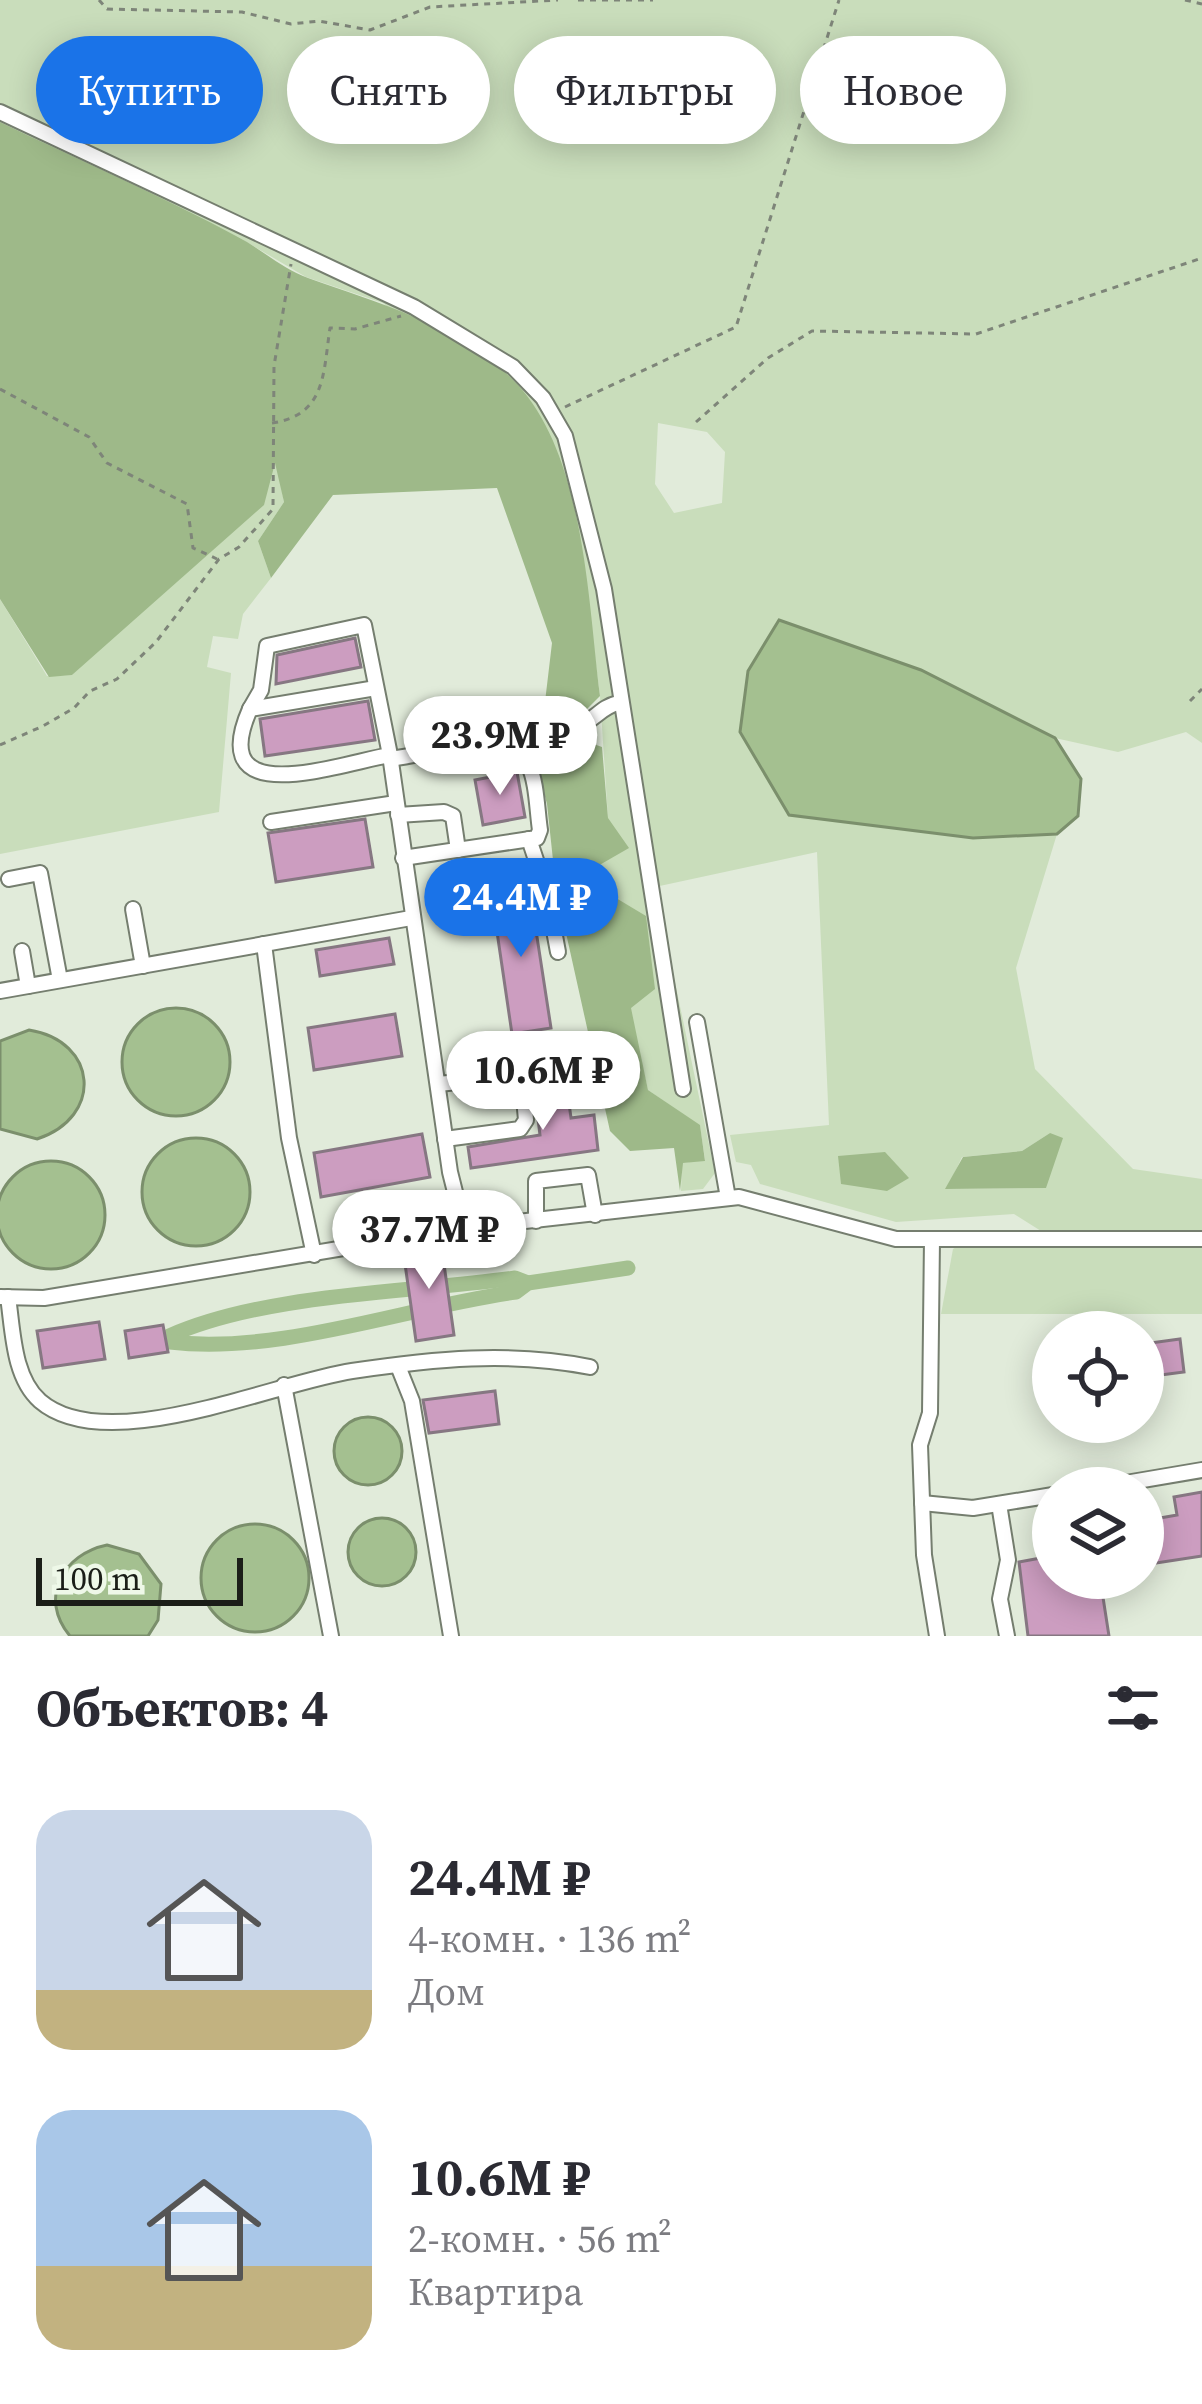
<!DOCTYPE html>
<html lang="ru">
<head>
<meta charset="utf-8">
<style>
	body { margin:0; font-family:"Source Serif 4",serif; background:#f7f7f7; color:#2b2b33; height:100vh; display:flex; flex-direction:column; font-size:45px; white-space:nowrap }
	* { box-sizing:border-box; margin:0 }
	p { font-size:39px; color:#7c7c81 }
	.icon { flex:none; width:66px; height:66px; fill:none; stroke:currentColor; stroke-width:2; stroke-linecap:round; stroke-linejoin:round }
	.map { position:relative; height:1636px; overflow:hidden }
	.panel { display:flex; flex-direction:column; background:#fff; flex:1 }
	.panel>* { flex:none }
	.guide { position:absolute; left:36px; top:36px; width:1131px; height:108px; display:flex; gap:24px }
	.controls { position:absolute; left:1032px; top:1311px; display:grid; gap:24px }
	.controls a { display:grid; place-items:center; width:132px; height:132px; border-radius:50%; background:#fff; box-shadow:0 6px 30px #0003; font-size:60px }
	.scale { position:absolute; left:36px; bottom:30px; width:207px; box-sizing:border-box; padding-left:12px; border:6px solid #1b1e18; border-top:0; font-size:33px; line-height:42px; white-space:nowrap; color:#1b1e18; -webkit-text-stroke:9px #eef8e8; paint-order:stroke }
	.price { position:absolute; translate:-50% -102px; padding:0 27px; border-radius:42px; background:#fff; color:#222; font-size:39px; line-height:78px; filter:drop-shadow(0 3px 6px #0008) }
	.price::after { content:''; position:absolute; left:50%; top:72px; width:36px; height:27px; margin-left:-18px; background:inherit; clip-path:polygon(0 0,100% 0,50% 100%) }
	.price.active { background:#1a73e8; color:#fff }
	ul { padding:0; list-style:none }
	li { display:flex; align-items:center; gap:36px; height:300px; padding:0 36px }
	li span { display:grid; place-items:center; flex:none; width:336px; height:240px; border-radius:36px; color:#555 }
	li>.icon { margin-inline-start:auto }
	span .icon { width:144px; height:144px; fill:#fffc; stroke-width:1 }
	li b { font-size:51px }
	h2 { display:flex; justify-content:space-between; align-items:center; height:144px; padding:0 36px; font-size:51px }
	.chip { padding:0 42px; border-radius:54px; background:#fff; box-shadow:0 6px 30px #0003; font-size:42px; line-height:108px }
	.chip.active { background:#1a73e8; color:#fff }
	.map>svg:first-child { display:block }
</style>
</head>
<body>
<div class="map">
<svg width="1202" height="1636" viewBox="0 0 1202 1636">
	<rect width="100%" height="100%" fill="#e1ebda"/>
	<g fill="#c9ddbb" fill-rule="evenodd">
		<path d="M0,0H1202V743L1186,732L1118,752L1055,738L921,670L780,620L790,815L973,838L1057,834L1016,968L1035,1069L1133,1169L1202,1179V1233L1041,1231L1014,1214L896,1222L760,1184L751,1165L736,1162L730,1135L829,1125L817,852L655,887L715,1173L703,1189L681,1191L682,1163L705,1160L700,1126L648,1090L596,866L608,818L600,696L579,534L557,452L383,303L306,277L238,237L0,122ZM658,423L707,432L725,452L722,503L674,513L655,484ZM1050,1133L1046,1188L947,1189L962,1157L1022,1151Z"/>
		<path d="M276,459L284,502L258,541L271,578L243,614L238,639L213,636L207,667L231,673L219,812L0,854V599L47,676L72,675Z"/>
		<path d="M966,1241L1202,1248V1314H941L953,1249Z"/>
	</g>
	<g fill="#9eb989">
		<path d="M0,122C79,160 160,195 238,237C261,249 283,269 308,278C378,303 464,327 517,384C585,457 588,602 600,696L575,721L542,727L552,643L497,488L333,495L271,578L258,541L284,502L275,463L264,505L72,675L49,677L0,599Z"/>
		<path d="M568,735L602,747L608,818L629,848L596,867L601,889L646,916L655,989L631,1008L648,1090L700,1125L705,1161L683,1163L680,1191L674,1148L630,1151L610,1131L556,888L547,804L530,741Z"/>
		<path d="M1050,1133L1063,1138L1046,1188L945,1189L963,1157L1022,1151Z"/>
		<path d="M885,1152L909,1178L887,1191L841,1184L838,1156Z"/>
	</g>
	<g fill="#a4c090" stroke="#7b8f6c" stroke-width="3">
		<path d="M779,620L921,670L1055,738L1081,779L1078,816L1057,834L973,838L789,815L740,732L748,671Z"/>
		<circle cx="176" cy="1062" r="54"/>
		<path d="M29,1030C98,1041 104,1117 37,1139L0,1129V1041Z"/>
		<circle cx="196" cy="1192" r="54"/>
		<circle cx="51" cy="1215" r="54"/>
		<circle cx="368" cy="1451" r="34"/>
		<circle cx="382" cy="1552" r="34"/>
		<circle cx="255" cy="1578" r="54"/>
		<path d="M107,1545L139,1554L161,1584L158,1620L148,1636H70C38,1598 63,1554 107,1545Z"/>
	</g>
	<g fill="none" stroke-linecap="round" stroke-linejoin="round">
		<g stroke="#a4c090" stroke-width="15">
			<path d="M169,1336C266,1293 408,1293 515,1278L528,1283"/>
			<path d="M170,1342C280,1355 407,1307 516,1292L528,1283L628,1268"/>
		</g>
	</g>
	<g fill="#cc9dc0" stroke="#867782" stroke-width="3">
		<path d="M355,638L361,667L276,684L277,655Z"/>
		<path d="M368,701L375,740L265,756L260,719Z"/>
		<path d="M517,772L525,817L483,825L475,780Z"/>
		<path d="M365,819L373,867L276,882L268,833Z"/>
		<path d="M529,885L551,1028L512,1034L491,891Z"/>
		<path d="M389,938L394,964L320,976L316,950Z"/>
		<path d="M395,1014L402,1056L314,1070L308,1028Z"/>
		<path d="M566,1081L571,1118L594,1115L598,1150L471,1168L468,1147L540,1135L534,1086Z"/>
		<path d="M422,1134L430,1177L321,1197L314,1153Z"/>
		<path d="M441,1243L454,1335L416,1341L403,1250Z"/>
		<path d="M99,1322L105,1359L43,1368L37,1331Z"/>
		<path d="M163,1325L168,1352L129,1358L125,1331Z"/>
		<path d="M1180,1339L1184,1372L1145,1377L1143,1344Z"/>
		<path d="M495,1391L499,1424L429,1433L423,1400Z"/>
		<path d="M1202,1492V1556L1143,1565V1521L1177,1515L1174,1497Z"/>
		<path d="M1053,1524V1578H1100L1109,1636H1028L1019,1562L1046,1557L1040,1526Z"/>
	</g>
	<g fill="none" stroke-linecap="round" stroke-linejoin="round">
		<g stroke="#757e6f" stroke-width="18">
			<g id="minor">
				<path d="M0,112L414,307L513,367L543,398L565,436L604,589L683,1089"/>
				<path d="M376,688L250,709C204,813 338,764 390,755"/>
				<path d="M250,709L261,690L267,646L364,625L390,755L450,1172L464,1228"/>
				<path d="M503,746C529,732 550,733 577,726C594,722 600,707 618,703"/>
				<path d="M390,759C422,755 510,730 528,764C537,781 537,811 540,830L537,838L403,858"/>
				<path d="M398,815L444,812L453,816L458,850"/>
				<path d="M271,822L396,803"/>
				<path d="M529,839L547,893L558,952"/>
				<path d="M9,879L40,873L60,980"/>
				<path d="M133,909L143,966"/>
				<path d="M264,944L289,1138L314,1255"/>
				<path d="M22,951L28,986"/>
				<path d="M0,991L411,918"/>
				<path d="M697,1022L728,1198"/>
				<path d="M438,1084L560,1072"/>
				<path d="M445,1139L520,1129L526,1120L522,1076"/>
				<path d="M536,1221V1181L588,1175L595,1215"/>
				<path d="M932,1239L930,1413L920,1445L924,1555L937,1636"/>
				<path d="M0,1297L44,1298L464,1228L739,1197L896,1239H1202"/>
				<path d="M8,1297C13,1331 13,1377 40,1401C106,1458 273,1383 352,1371C433,1359 509,1351 590,1367"/>
				<path d="M398,1366L412,1401L451,1636"/>
				<path d="M284,1385L331,1636"/>
				<path d="M1096,1488L1202,1470"/>
				<path d="M922,1503L973,1508L1053,1495"/>
				<path d="M999,1504L1008,1560L1000,1599L1007,1636"/>
			</g>
		</g>
		<g stroke="#7e8579" stroke-width="3" stroke-dasharray="6 6" stroke-linecap="butt">
			<path d="M99,0L107,9L242,12L291,24L319,21L370,30L430,7L558,0"/>
			<path d="M578,0H653"/>
			<path d="M1185,0L1202,4"/>
			<path d="M0,389L89,437L107,463L187,504L193,548L217,559"/>
			<path d="M565,407L736,327L839,0"/>
			<path d="M696,422L768,358L812,331L976,334L1202,258"/>
			<path d="M272,423C326,415 323,374 330,328L355,329L401,316"/>
			<path d="M1190,701L1202,689"/>
			<path d="M0,745L43,726L74,708L90,691L117,679L156,642L219,559L239,547L273,509L274,366L291,264"/>
		</g>
		<use href="#minor" stroke="#fff" stroke-width="14"/>
	</g>
</svg>
<div class="controls">
<a><svg class="icon" aria-label="locate" viewBox="0 0 24 24"><circle cx="12" cy="12" r="6"/><path d="M12 2v4M12 18v4M2 12h4M18 12h4"/></svg></a>
<a><svg class="icon" aria-label="layers" viewBox="0 0 24 24"><path d="M12 4l9 5-9 5-9-5zM3 14l9 5 9-5"/></svg></a>
</div>
<div class="scale">100 m</div>
<b class="price" style="left:500px;top:798px">23.9M ₽</b>
<b class="price active" style="left:521px;top:960px">24.4M ₽</b>
<b class="price" style="left:543px;top:1133px">10.6M ₽</b>
<b class="price" style="left:429px;top:1292px">37.7M ₽</b>
<div class="guide">
<a class="chip active">Купить</a>
<a class="chip">Снять</a>
<a class="chip">Фильтры</a>
<a class="chip">Новое</a>
</div>
</div>
<section class="panel">
<h2>Объектов: 4<svg class="icon" aria-label="filters" viewBox="0 0 24 24"><path d="M4 7h16M4 17h16"/><circle cx="9" cy="7" r="2"/><circle cx="15" cy="17" r="2"/></svg></h2>
<ul>
<li><span style="background:linear-gradient(#c9d6e8 75%,#c2b280 0)"><svg class="icon" aria-label="home" viewBox="0 0 24 24"><path d="M3 11l9-7 9 7M6 9v11h12V9"/></svg></span><div><b>24.4M ₽</b><p>4-комн. · 136 m²</p><p>Дом</p></div></li>
<li><span style="background:linear-gradient(#a9c7e8 65%,#c2b280 0)"><svg class="icon" aria-label="home" viewBox="0 0 24 24"><path d="M3 11l9-7 9 7M6 9v11h12V9"/></svg></span><div><b>10.6M ₽</b><p>2-комн. · 56 m²</p><p>Квартира</p></div></li>
</ul>
</section>
</body>
</html>
